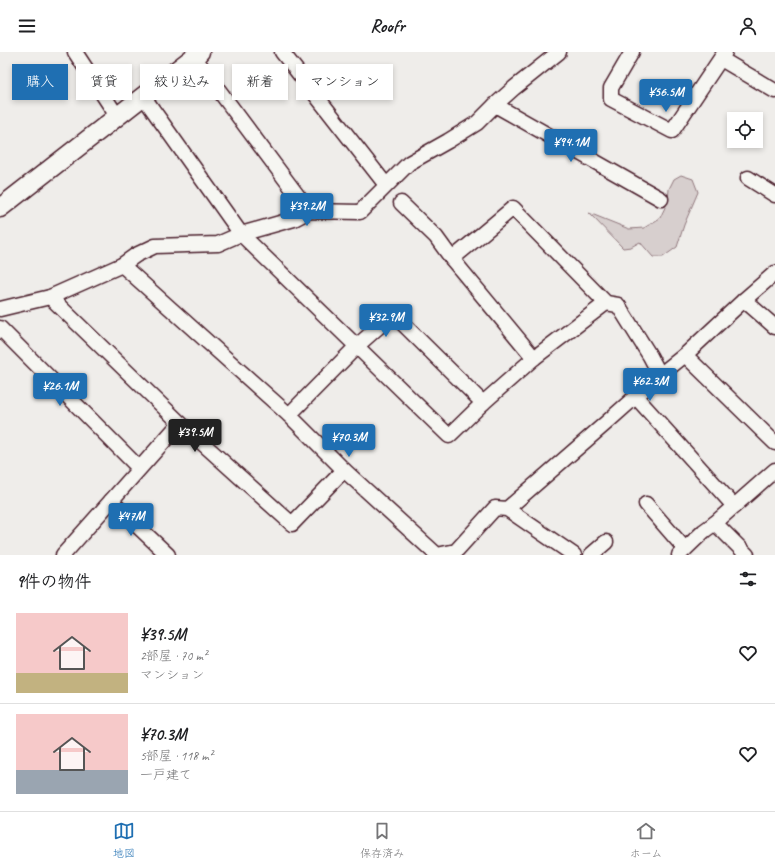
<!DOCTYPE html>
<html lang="ja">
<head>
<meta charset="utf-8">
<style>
	body { margin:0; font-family:Caveat,"Klee One",sans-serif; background:#f6f6f6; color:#202124; height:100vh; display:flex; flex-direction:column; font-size:15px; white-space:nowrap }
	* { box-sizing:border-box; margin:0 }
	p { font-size:13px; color:#757577 }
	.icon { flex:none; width:22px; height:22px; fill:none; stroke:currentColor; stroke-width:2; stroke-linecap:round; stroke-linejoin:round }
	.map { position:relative; height:503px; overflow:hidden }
	.details { display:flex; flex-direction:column; background:#fff; flex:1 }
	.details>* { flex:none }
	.top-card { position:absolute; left:12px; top:12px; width:400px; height:36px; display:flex; gap:8px }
	.tools { position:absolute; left:727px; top:60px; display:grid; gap:8px }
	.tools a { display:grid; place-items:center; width:36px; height:36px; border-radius:0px; background:#fff; box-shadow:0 2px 6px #0003; font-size:20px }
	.price { position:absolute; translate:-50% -34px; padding:0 9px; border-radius:4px; background:#1f6fb2; color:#fff; font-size:13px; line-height:26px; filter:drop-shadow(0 1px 2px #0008) }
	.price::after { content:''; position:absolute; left:50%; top:24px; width:12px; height:9px; margin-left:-6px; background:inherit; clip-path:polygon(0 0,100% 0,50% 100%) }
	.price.selected { background:#222; color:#fff }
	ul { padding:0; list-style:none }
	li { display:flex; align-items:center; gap:12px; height:100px; padding:0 16px }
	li+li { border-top:1px solid #e0e0e0 }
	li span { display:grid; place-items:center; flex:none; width:112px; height:80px; border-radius:0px; color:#555 }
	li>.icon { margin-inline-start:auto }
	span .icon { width:48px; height:48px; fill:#fffc; stroke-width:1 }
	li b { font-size:17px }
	h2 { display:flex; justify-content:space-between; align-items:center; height:48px; padding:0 16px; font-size:17px }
	.tag { padding:0 14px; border-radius:0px; background:#fff; box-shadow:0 2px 6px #0003; font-size:14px; line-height:36px }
	.tag.selected { background:#1f6fb2; color:#fff }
	header { display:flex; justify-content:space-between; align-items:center; height:52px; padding:0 16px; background:#fff; font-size:18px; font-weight:600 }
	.tab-bar { display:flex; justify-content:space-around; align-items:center; height:56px; border-top:1px solid #e0e0e0; background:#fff; font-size:11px; color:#757577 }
	.tab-bar a { display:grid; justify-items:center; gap:2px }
	.tab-bar .selected { color:#1f6fb2 }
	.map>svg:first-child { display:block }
</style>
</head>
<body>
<header><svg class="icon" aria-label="menu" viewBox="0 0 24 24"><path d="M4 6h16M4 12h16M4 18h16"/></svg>Roofr<svg class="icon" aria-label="person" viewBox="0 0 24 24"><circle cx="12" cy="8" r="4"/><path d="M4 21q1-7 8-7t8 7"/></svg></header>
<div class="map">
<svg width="775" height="503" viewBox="0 0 775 503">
	<rect width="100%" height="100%" fill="#efedea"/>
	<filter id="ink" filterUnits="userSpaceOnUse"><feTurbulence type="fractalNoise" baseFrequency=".025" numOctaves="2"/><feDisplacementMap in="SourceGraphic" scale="8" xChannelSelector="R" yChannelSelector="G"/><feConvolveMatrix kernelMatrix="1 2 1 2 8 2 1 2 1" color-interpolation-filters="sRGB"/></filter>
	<g filter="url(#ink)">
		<path fill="#d7cfce" stroke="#90777c" d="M681,123L693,127L698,140L684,173L677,195L663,205H653L640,190L631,195L623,196L589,161L629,177L644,176L660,166L668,149L669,137L674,127Z"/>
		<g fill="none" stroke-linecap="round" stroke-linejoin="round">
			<g stroke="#4a1f2b" stroke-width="17">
				<g id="minor">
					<path d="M75,0L117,64"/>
					<path d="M282,0L386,133"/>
					<path d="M632,0L611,36V47L672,79L725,0"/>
					<path d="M194,5L309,159"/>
					<path d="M721,7L775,39"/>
					<path d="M143,44L241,182L449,384L483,351L534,306L606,251"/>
					<path d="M495,53L661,147"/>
					<path d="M748,126L775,143"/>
					<path d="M401,151L436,185L452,207L534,306"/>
					<path d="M452,207L513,156L606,251L618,253L650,304L660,323"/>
					<path d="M122,213L289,363L344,418L437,503L456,499L495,456L507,457L574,503"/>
					<path d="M50,245L180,371L292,472L344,418"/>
					<path d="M744,248L775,275"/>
					<path d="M0,257L50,245L122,213L136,203L155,194L218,192L241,182L294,167L309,159L360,160L409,111L448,89L477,71L495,53L514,36L559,0"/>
					<path d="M0,276L139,416"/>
					<path d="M685,303L775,391"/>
					<path d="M636,345L734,454"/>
					<path d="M289,363L357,294L393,262L483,351"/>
					<path d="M111,449L168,503"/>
					<path d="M646,452L685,497"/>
					<path d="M507,457L606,371L660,323L685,303L744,248L775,221"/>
					<path d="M715,471L747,503"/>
					<path d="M63,503L180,371"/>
					<path d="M591,503L606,490"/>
					<path d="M679,503L704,479L715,471L775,418"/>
				</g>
			</g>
			<g stroke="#4a1f2b" stroke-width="21">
				<path id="major" d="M0,156L200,0"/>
			</g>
			<use href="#minor" stroke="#f6f6f2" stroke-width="14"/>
			<use href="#major" stroke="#f6f6f2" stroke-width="18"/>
		</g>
	</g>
</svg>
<div class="tools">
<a><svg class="icon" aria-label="locate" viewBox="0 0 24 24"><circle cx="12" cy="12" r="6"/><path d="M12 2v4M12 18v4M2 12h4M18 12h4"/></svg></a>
</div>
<b class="price" style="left:666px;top:61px">¥56.5M</b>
<b class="price" style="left:571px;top:111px">¥94.1M</b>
<b class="price" style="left:307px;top:175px">¥39.2M</b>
<b class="price" style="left:386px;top:286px">¥32.9M</b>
<b class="price" style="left:650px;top:350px">¥62.3M</b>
<b class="price" style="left:60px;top:355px">¥26.1M</b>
<b class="price selected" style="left:195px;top:401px">¥39.5M</b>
<b class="price" style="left:349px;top:406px">¥70.3M</b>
<b class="price" style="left:131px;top:485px">¥47M</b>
<div class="top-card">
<a class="tag selected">購入</a>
<a class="tag">賃貸</a>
<a class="tag">絞り込み</a>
<a class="tag">新着</a>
<a class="tag">マンション</a>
</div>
</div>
<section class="details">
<h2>9件の物件<svg class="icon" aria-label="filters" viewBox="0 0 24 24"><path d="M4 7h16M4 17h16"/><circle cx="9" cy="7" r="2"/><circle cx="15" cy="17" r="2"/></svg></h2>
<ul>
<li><span style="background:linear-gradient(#f6c9c9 75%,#c2b280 0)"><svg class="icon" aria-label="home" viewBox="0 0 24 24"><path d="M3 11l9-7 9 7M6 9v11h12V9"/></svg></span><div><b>¥39.5M</b><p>2部屋 · 70 m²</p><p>マンション</p></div><svg class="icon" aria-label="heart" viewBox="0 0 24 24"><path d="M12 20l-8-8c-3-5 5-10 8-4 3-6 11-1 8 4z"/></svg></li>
<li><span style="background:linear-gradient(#f6c9c9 70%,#9aa5b1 0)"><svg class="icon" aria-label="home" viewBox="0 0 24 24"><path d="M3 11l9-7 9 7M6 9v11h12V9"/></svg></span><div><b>¥70.3M</b><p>5部屋 · 118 m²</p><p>一戸建て</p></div><svg class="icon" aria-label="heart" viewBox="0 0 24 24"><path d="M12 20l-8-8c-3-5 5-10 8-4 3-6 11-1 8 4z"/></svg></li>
</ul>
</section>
<nav class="tab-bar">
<a class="selected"><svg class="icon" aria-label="map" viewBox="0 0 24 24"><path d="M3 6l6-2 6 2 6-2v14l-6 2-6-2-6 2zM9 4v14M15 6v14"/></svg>地図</a>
<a><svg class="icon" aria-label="saved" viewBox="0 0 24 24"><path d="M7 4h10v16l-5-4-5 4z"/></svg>保存済み</a>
<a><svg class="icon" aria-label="home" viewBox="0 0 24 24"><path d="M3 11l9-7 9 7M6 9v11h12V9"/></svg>ホーム</a>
</nav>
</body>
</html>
